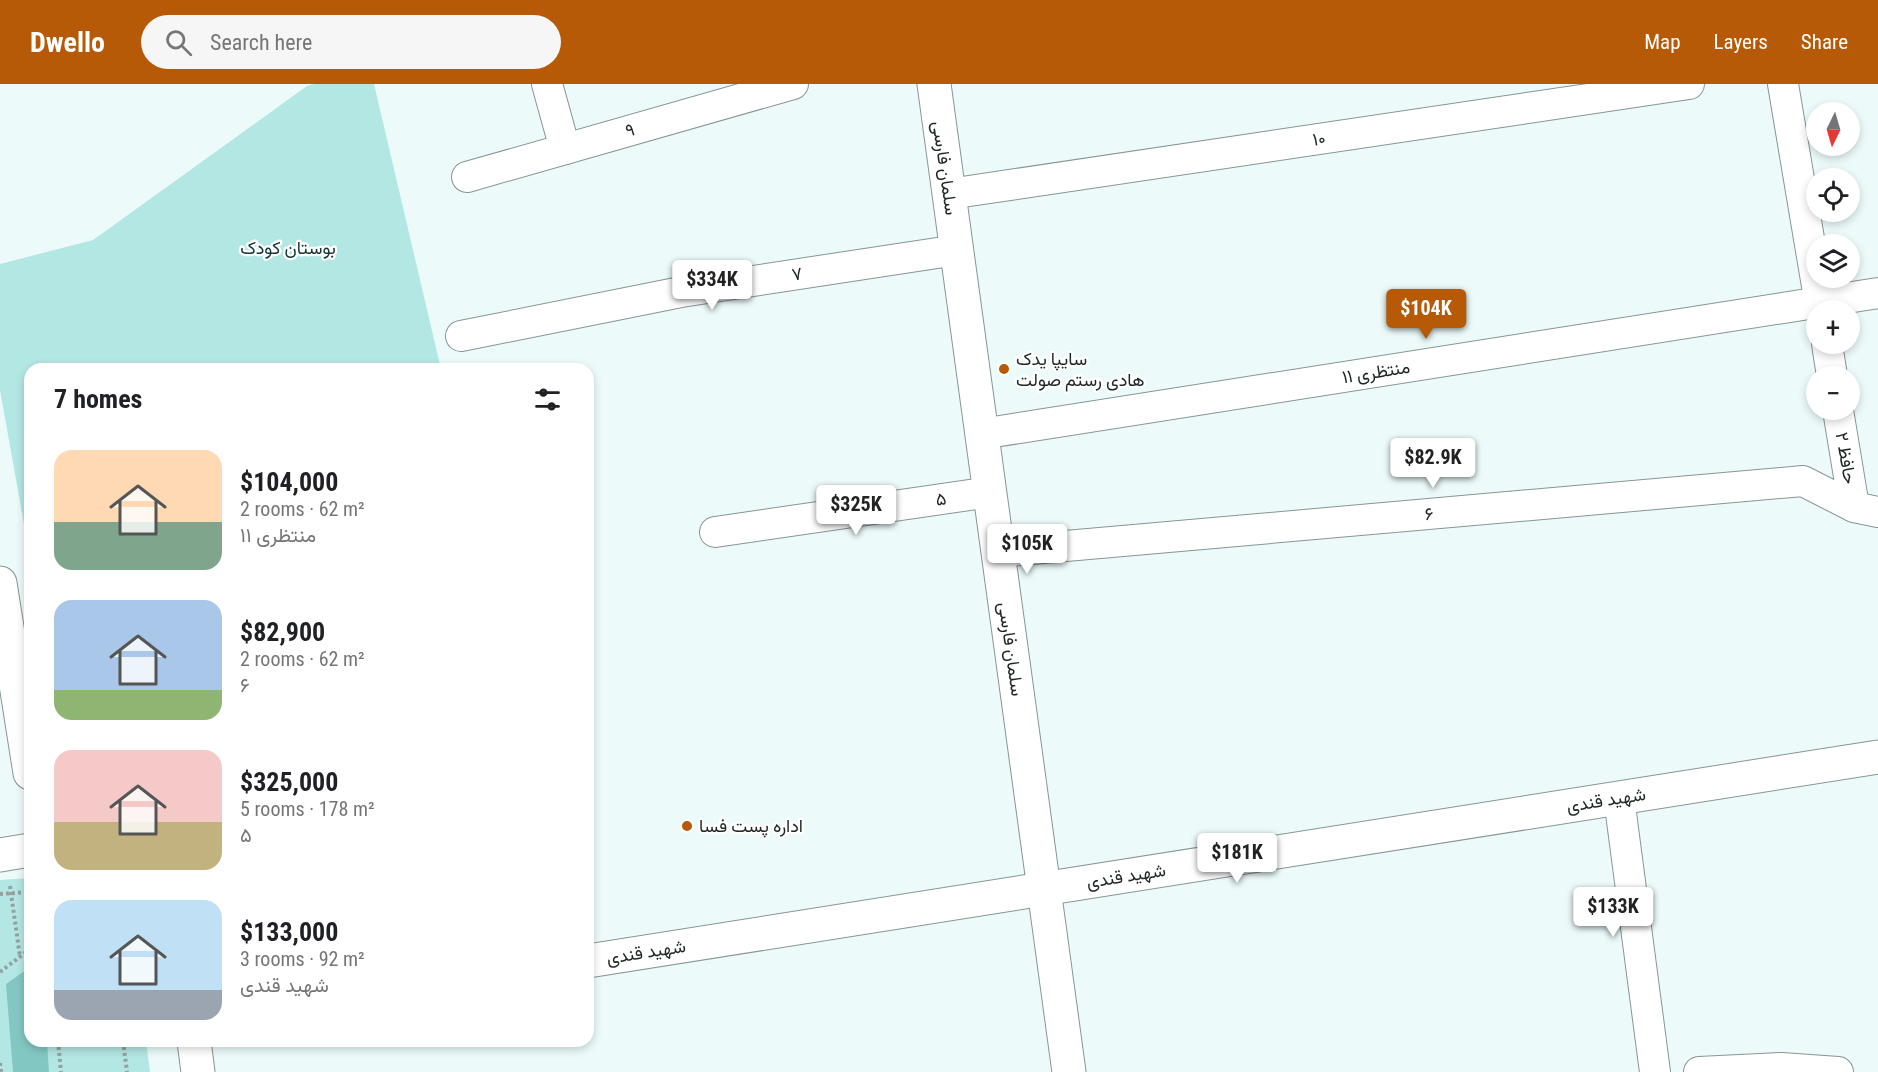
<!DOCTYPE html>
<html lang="en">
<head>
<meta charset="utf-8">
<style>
	body { margin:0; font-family:"Roboto Condensed",Vazirmatn,sans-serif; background:#f6f6f6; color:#202124; height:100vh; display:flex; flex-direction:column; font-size:22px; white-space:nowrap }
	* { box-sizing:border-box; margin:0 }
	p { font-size:20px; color:#757577 }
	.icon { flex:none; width:33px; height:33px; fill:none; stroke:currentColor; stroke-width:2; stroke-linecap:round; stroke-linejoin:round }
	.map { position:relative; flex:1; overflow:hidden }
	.details { position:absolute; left:24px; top:279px; width:570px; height:684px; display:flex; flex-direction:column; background:#fff; border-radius:18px; box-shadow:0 3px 9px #0003 }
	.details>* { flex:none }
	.needle { width:39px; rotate:185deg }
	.controls { position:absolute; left:1806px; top:18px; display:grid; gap:12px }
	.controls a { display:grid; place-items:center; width:54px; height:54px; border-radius:50%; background:#fff; box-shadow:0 3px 9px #0003; font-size:30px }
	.price { position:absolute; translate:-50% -51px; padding:0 14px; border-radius:6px; background:#fff; color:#222; font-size:20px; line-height:39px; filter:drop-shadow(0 2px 3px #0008) }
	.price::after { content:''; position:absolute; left:50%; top:36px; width:18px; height:14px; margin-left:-9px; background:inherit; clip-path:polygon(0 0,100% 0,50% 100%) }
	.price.selected { background:#b75a07; color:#fff }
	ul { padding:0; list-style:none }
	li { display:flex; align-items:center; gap:18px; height:150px; padding:0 30px }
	li span { display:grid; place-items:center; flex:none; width:168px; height:120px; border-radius:18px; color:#555 }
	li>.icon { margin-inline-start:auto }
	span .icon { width:72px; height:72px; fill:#fffc; stroke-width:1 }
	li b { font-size:26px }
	h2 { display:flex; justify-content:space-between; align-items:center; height:72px; padding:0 30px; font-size:26px }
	header { display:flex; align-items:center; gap:36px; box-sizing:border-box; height:84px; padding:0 30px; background:#b75a07; color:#fff }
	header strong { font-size:28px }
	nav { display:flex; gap:33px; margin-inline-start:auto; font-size:21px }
	.search { width:420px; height:54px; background:#f6f6f6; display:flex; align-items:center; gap:15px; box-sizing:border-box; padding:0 21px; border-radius:33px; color:#757577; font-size:22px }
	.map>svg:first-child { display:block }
</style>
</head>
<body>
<header>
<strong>Dwello</strong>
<div class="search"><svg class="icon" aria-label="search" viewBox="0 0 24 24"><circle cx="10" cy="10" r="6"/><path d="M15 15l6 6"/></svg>Search here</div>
<nav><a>Map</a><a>Layers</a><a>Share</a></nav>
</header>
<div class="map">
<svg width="1878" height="988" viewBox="0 0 1878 988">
	<rect width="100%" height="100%" fill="#ecfbfa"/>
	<g fill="#b3e7e3">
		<path d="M314,0H374L441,285H30V474L0,306V180L93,156L307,2Z"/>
		<path d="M30,794V957H146L150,988H0V796Z"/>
	</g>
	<path fill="#83c7c3" d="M30,883V957H47L49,988H13L6,900Z"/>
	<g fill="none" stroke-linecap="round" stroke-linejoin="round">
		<g stroke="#879594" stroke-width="32">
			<g id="minor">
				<path d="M547,0L565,65"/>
				<path d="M1783,0L1821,226"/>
				<path d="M467,93L793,0"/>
				<path d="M949,110L1689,0"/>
				<path d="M461,252L681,208L957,166"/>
				<path d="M1827,260L1832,292"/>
				<path d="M1838,326L1854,423"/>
				<path d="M981,350L1878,209"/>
				<path d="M715,448L990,408"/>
				<path d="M998,468L1803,397L1854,423L1878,428"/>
				<path d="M1619,714L1655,988"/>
				<path d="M1699,988L1781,984L1838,988"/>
			</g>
		</g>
		<g stroke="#879594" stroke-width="35">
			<g id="tertiary">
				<path d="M934,0L1069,988"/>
				<path d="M588,877L1878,673"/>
			</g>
		</g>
		<g stroke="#879594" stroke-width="35">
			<g id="secondary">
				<path d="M0,499L30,689"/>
				<path d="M0,771L30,766"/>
				<path d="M194,957L198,988"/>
			</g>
		</g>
		<g stroke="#95a09f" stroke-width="4" stroke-dasharray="3 3" stroke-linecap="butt">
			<path d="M10,802L20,873"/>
			<path d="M0,810L30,808"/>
			<path d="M0,888L30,865"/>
			<path d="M58,957L61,988"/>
			<path d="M123,957L127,988"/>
			<path d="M0,979L1,988"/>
		</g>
		<use href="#minor" stroke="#fff" stroke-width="30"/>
		<use href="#tertiary" stroke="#fff" stroke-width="33"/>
		<use href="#secondary" stroke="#fff" stroke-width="33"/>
	</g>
	<g fill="#b75a07" stroke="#fff" stroke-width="2">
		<circle cx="1004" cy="285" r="6"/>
		<circle cx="687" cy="742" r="6"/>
	</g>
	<g text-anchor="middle" stroke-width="4.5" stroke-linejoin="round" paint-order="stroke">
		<g font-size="18" fill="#1f2524" stroke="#fff">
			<text transform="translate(630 46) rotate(-16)" y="6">۹</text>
			<text transform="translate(1319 55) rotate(-8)" y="6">۱۰</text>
			<text transform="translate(945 84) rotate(82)" y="6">سلمان فارسی</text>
			<text transform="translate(797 190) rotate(-9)" y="6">۷</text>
			<text transform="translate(1376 288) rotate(-9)" y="6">منتظری ۱۱</text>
			<text transform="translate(1846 374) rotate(80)" y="6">حافظ ۲</text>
			<text transform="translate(941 415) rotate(-8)" y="6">۵</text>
			<text transform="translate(1429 430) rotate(-5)" y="6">۶</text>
			<text transform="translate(1011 565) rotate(82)" y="6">سلمان فارسی</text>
			<text transform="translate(1606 716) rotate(-9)" y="6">شهید قندی</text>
			<text transform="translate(1126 792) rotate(-9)" y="6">شهید قندی</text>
			<text transform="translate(646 868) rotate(-9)" y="6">شهید قندی</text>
		</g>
		<g font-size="18" fill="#113331" stroke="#fff">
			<text x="288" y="170">بوستان کودک</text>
		</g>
		<g font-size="18" fill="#1f2524" stroke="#fff" text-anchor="start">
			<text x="1016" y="281">سایپا یدک<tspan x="1016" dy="21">هادی رستم صولت</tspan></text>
			<text x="699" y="748">اداره پست فسا</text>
		</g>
	</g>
</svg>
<div class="controls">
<a><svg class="needle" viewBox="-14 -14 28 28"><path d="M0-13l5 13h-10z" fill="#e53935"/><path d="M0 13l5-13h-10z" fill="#757577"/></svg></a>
<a><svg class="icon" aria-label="locate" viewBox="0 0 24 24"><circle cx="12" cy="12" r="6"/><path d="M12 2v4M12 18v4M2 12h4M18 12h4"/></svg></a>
<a><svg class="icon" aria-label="layers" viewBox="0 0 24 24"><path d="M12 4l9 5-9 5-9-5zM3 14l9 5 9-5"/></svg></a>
<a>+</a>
<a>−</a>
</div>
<b class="price" style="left:712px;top:227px">$334K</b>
<b class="price selected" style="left:1426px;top:256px">$104K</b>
<b class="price" style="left:1433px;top:405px">$82.9K</b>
<b class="price" style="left:856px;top:452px">$325K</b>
<b class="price" style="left:1027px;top:491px">$105K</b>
<b class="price" style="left:1237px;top:800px">$181K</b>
<b class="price" style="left:1613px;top:854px">$133K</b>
<section class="details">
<h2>7 homes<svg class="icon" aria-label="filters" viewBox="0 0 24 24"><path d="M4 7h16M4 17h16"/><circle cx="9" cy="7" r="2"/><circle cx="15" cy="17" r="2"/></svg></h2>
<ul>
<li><span style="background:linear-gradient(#ffd9b3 60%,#7fa58c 0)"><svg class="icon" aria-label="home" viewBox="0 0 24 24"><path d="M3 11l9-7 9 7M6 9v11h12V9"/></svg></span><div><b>$104,000</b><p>2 rooms · 62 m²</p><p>منتظری ۱۱</p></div></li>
<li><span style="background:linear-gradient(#a9c7e8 75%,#8fb573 0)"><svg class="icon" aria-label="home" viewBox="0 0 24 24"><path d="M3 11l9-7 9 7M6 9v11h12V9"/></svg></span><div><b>$82,900</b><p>2 rooms · 62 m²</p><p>۶</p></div></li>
<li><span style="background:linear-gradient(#f6c9c9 60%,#c2b280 0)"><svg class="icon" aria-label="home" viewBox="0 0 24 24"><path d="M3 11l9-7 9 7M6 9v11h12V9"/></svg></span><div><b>$325,000</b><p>5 rooms · 178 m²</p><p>۵</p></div></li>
<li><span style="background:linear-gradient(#bfe0f5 75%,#9aa5b1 0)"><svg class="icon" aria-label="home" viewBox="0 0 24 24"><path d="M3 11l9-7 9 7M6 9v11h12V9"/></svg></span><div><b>$133,000</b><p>3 rooms · 92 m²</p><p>شهید قندی</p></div></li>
</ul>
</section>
</div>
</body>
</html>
